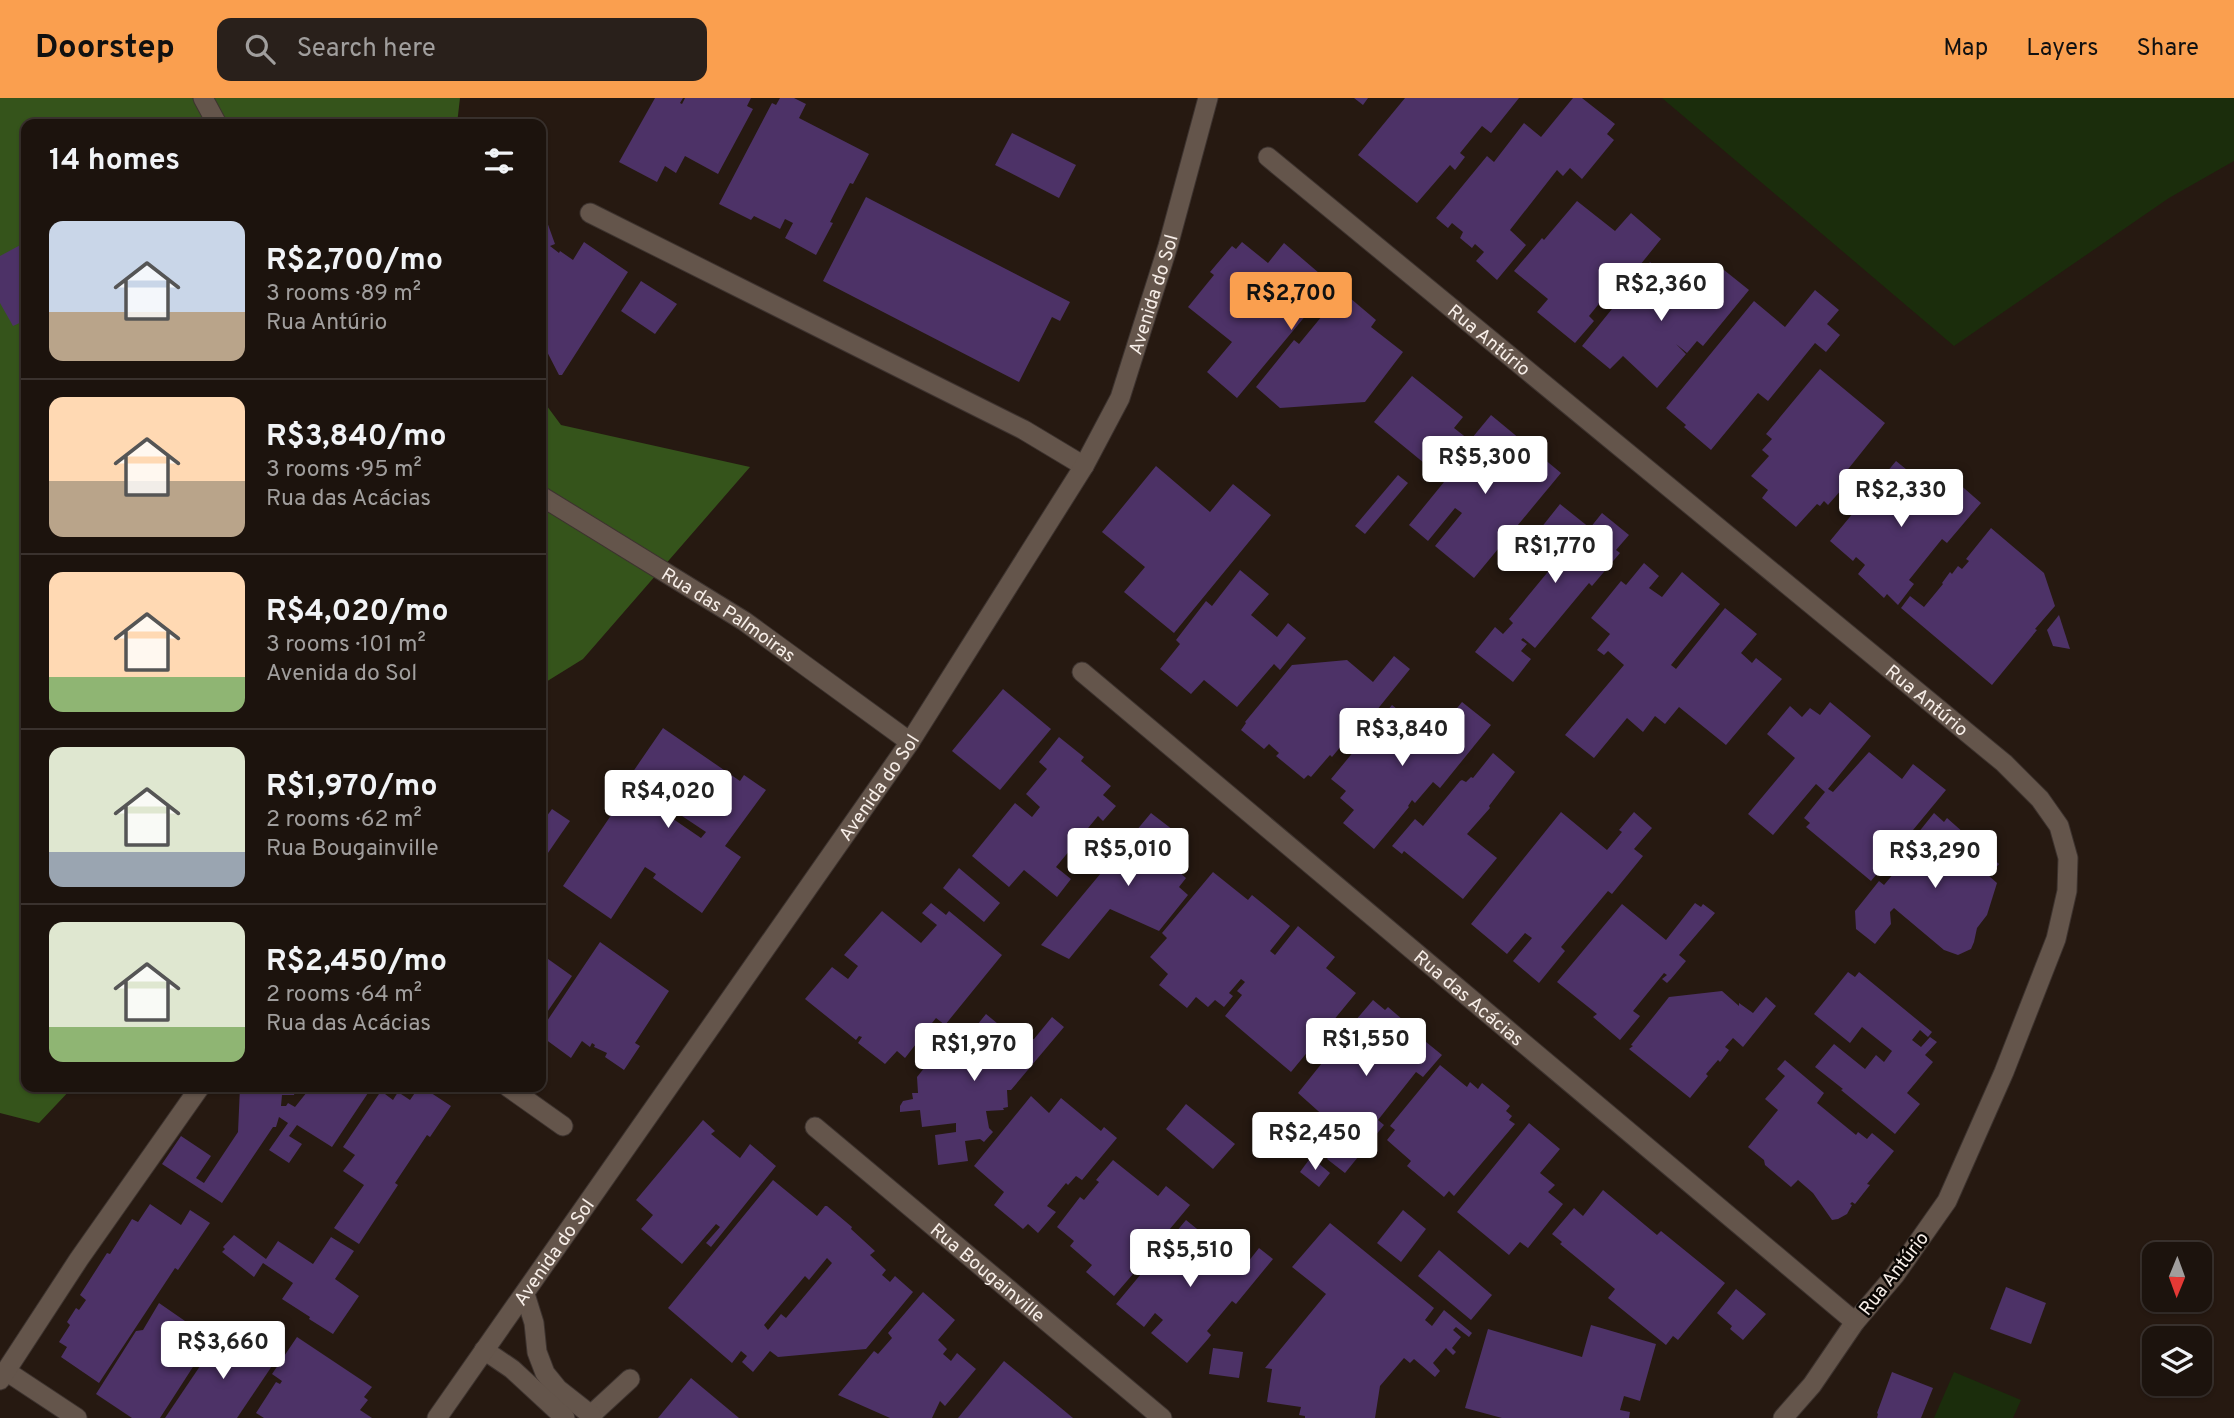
<!DOCTYPE html>
<html lang="en">
<head>
<meta charset="utf-8">
<style>
	body { margin:0; font-family:Overpass,sans-serif; background:#29201b; color:#f1f3f6; height:100vh; display:flex; flex-direction:column; font-size:26px; white-space:nowrap }
	* { box-sizing:border-box; margin:0 }
	p { font-size:23px; color:#a09e9d }
	.icon { flex:none; width:38px; height:38px; fill:none; stroke:currentColor; stroke-width:2; stroke-linecap:round; stroke-linejoin:round }
	.map { position:relative; flex:1; overflow:hidden }
	.panel { position:absolute; left:21px; top:21px; width:525px; height:973px; display:flex; flex-direction:column; background:#1c130d; border-radius:14px; box-shadow:0 2px 5px #0004,0 0 0 2px #3a322e }
	.panel>* { flex:none }
	.needle { width:46px; rotate:181deg }
	.controls { position:absolute; left:2142px; top:1144px; display:grid; gap:14px }
	.controls a { display:grid; place-items:center; width:70px; height:70px; border-radius:14px; background:#1c130d; box-shadow:0 2px 5px #0004,0 0 0 2px #3a322e; font-size:35px }
	.price { position:absolute; translate:-50% -60px; padding:0 16px; border-radius:7px; background:#fff; color:#222; font-size:23px; line-height:46px; filter:drop-shadow(0 2px 4px #0008) }
	.price::after { content:''; position:absolute; left:50%; top:42px; width:21px; height:16px; margin-left:-10px; background:inherit; clip-path:polygon(0 0,100% 0,50% 100%) }
	.price.selected { background:#fa9f4f; color:#111 }
	ul { padding:0; list-style:none }
	li { display:flex; align-items:center; gap:21px; height:175px; padding:0 28px }
	li+li { border-top:2px solid #3a322e }
	li span { display:grid; place-items:center; flex:none; width:196px; height:140px; border-radius:14px; color:#555 }
	li>.icon { margin-inline-start:auto }
	span .icon { width:84px; height:84px; fill:#fffc; stroke-width:1 }
	li b { font-size:30px }
	h2 { display:flex; justify-content:space-between; align-items:center; height:84px; padding:0 28px; font-size:30px }
	header { display:flex; align-items:center; gap:42px; box-sizing:border-box; height:98px; padding:0 35px; background:#fa9f4f; color:#111 }
	header strong { font-size:33px }
	nav { display:flex; gap:38px; margin-inline-start:auto; font-size:24px }
	.search { width:490px; height:63px; background:#29201b; display:flex; align-items:center; gap:18px; box-sizing:border-box; padding:0 24px; border-radius:14px; color:#a09e9d; font-size:26px }
	.map>svg:first-child { display:block }
</style>
</head>
<body>
<header>
<strong>Doorstep</strong>
<div class="search"><svg class="icon" aria-label="search" viewBox="0 0 24 24"><circle cx="10" cy="10" r="6"/><path d="M15 15l6 6"/></svg>Search here</div>
<nav><a>Map</a><a>Layers</a><a>Share</a></nav>
</header>
<div class="map">
<svg width="2234" height="1320" viewBox="0 0 2234 1320">
	<rect width="100%" height="100%" fill="#261911"/>
	<g fill="#1b2d0c">
		<path d="M1662,0H2234V63L2169,100L1954,248Z"/>
		<path d="M1954,1274L2021,1302L2013,1320H1934Z"/>
	</g>
	<g fill="#35541b">
		<path d="M0,0H460L457,26H26V989H73L39,1025L0,1015Z"/>
		<path d="M541,300L561,327L750,369L583,561L541,587Z"/>
	</g>
	<g fill="#4d3267" fill-rule="evenodd">
		<path d="M655,0H683L680,5L682,6L685,0H751L747,8L753,11L718,76L685,58L676,75L665,68L657,84L619,64Z"/>
		<path d="M780,0H794L806,6L799,20L869,56L853,86L850,85L830,124L833,125L816,157L785,140L793,125L785,121L780,131L754,118L751,122L719,106L772,5L776,7Z"/>
		<path d="M1354,0H1368L1363,7Z"/>
		<path d="M1405,0H1519L1491,35L1482,28L1460,55L1465,59L1455,72L1450,67L1417,105L1358,57Z"/>
		<path d="M1573,0H1582L1615,26L1607,36L1614,42L1582,81L1570,70L1563,78L1557,72L1510,132L1526,147L1497,182L1476,163L1484,154L1475,146L1472,150L1460,140L1463,134L1452,125L1448,130L1436,120L1487,58L1494,64L1524,25L1541,39Z"/>
		<path d="M1012,35L1076,67L1059,100L995,67Z"/>
		<path d="M866,99L1070,204L1060,223L1052,219L1019,284L823,183Z"/>
		<path d="M1577,103L1615,133L1631,115L1661,141L1628,182L1620,174L1612,184L1615,186L1589,218L1594,223L1575,245L1537,214L1548,201L1514,173L1542,140L1544,142Z"/>
		<path d="M546,121L555,146L550,148L559,155L560,153L573,162L584,144L628,174L562,277H559L541,242V122Z"/>
		<path d="M26,144V222L13,228L0,205V158Z"/>
		<path d="M1242,144L1268,165L1284,145L1326,181L1317,191L1328,200L1337,189L1376,222L1371,229L1403,254L1365,304L1280,310L1256,289L1294,242L1299,246L1322,218L1317,214L1311,220L1307,216L1237,300L1207,274L1232,244L1188,209L1214,177L1210,174L1232,148L1236,151Z"/>
		<path d="M1650,164L1704,207L1716,193L1711,188L1724,172L1749,192L1703,248L1697,243L1687,255L1676,246L1686,256L1657,290L1623,258L1610,271L1582,248Z"/>
		<path d="M641,183L677,206L655,236L621,213Z"/>
		<path d="M1815,192L1839,212L1827,226L1840,237L1826,254L1815,245L1768,303L1758,295L1711,352L1684,329L1686,327L1666,310L1754,203L1785,229Z"/>
		<path d="M1820,271L1885,325L1841,380L1843,381L1839,387L1843,390L1828,407L1824,403L1820,408L1817,406L1796,429L1762,400L1768,392L1751,378L1769,358L1762,352L1772,341L1766,336Z"/>
		<path d="M1412,278L1463,319L1454,330L1468,341L1459,352L1443,342L1424,365L1374,324Z"/>
		<path d="M1491,317L1561,375L1474,480L1435,448L1462,415L1455,410L1428,443L1409,427L1444,384L1439,380Z"/>
		<path d="M1896,363L1943,401L1957,384L1981,405L1947,445L1942,441L1909,482L1914,486L1898,507L1887,496L1884,500L1858,476L1865,467L1863,465L1856,459L1853,463L1830,443Z"/>
		<path d="M1156,368L1210,414L1233,386L1271,417L1174,535L1124,494L1145,469L1102,434Z"/>
		<path d="M1398,377L1408,385L1365,436L1355,428Z"/>
		<path d="M1560,406L1590,430L1602,415L1629,437L1616,452L1620,455L1592,488L1589,485L1535,550L1523,540L1521,542L1527,546L1521,553L1531,561L1513,584L1475,554L1495,529L1503,536L1513,525L1509,521L1556,464L1533,446L1535,442L1533,440Z"/>
		<path d="M1991,430L2044,475L2055,508L2035,531L2037,532L1992,587L1901,510L1910,498L1924,509L1943,486L1942,485L1950,474L1952,476L1958,468L1962,471L1969,463L1966,461Z"/>
		<path d="M1644,465L1659,478L1649,490L1662,499L1682,474L1720,506L1671,567L1676,571L1725,510L1757,536L1741,555L1752,565L1756,560L1782,581L1726,647L1679,609L1665,626L1655,618L1643,634L1627,620L1594,660L1565,637L1624,567L1608,553L1604,557L1597,552L1610,536L1591,520L1621,483L1626,487Z"/>
		<path d="M1240,472L1269,496L1251,517L1277,539L1288,525L1306,540L1280,572L1274,566L1237,609L1204,582L1191,596L1160,571L1180,546L1176,542L1206,503L1212,508Z"/>
		<path d="M2059,517L2070,551L2053,548L2047,532Z"/>
		<path d="M1394,558L1410,571L1368,623L1362,618L1344,638L1347,641L1332,659L1330,657L1311,679L1308,677L1304,681L1276,658L1279,655L1269,646L1264,651L1241,632L1246,625L1245,624L1292,567L1347,562L1373,584Z"/>
		<path d="M1003,591L1051,631L1000,692L952,653Z"/>
		<path d="M1462,604L1491,627L1440,690L1433,684L1415,705L1412,702L1408,708L1409,709L1374,751L1343,725L1354,712L1340,700L1346,693L1331,681L1392,607L1433,640Z"/>
		<path d="M1830,604L1871,638L1828,691L1833,694L1869,654L1902,681L1913,666L1946,692L1871,783L1806,729L1810,725L1804,720L1825,694L1816,686L1773,737L1748,716L1795,660L1767,636L1790,608L1802,619L1810,610L1820,617Z"/>
		<path d="M663,630L740,683L744,677L766,692L725,748L741,759L702,815L653,780L656,776L645,769L611,821L563,788L633,685L628,681ZM667,708L706,734L701,740L663,714Z"/>
		<path d="M1059,639L1084,659L1081,663L1111,688L1103,697L1116,708L1103,723L1098,718L1056,769L1071,781L1057,799L1024,772L1009,789L972,758L1015,705L1032,719L1040,709L1026,696L1047,671L1039,664Z"/>
		<path d="M1493,655L1515,674L1489,708L1490,710L1467,736L1497,760L1463,801L1404,753L1402,756L1392,748L1415,721L1423,728L1460,683L1462,682L1466,684L1471,679L1473,680Z"/>
		<path d="M552,711L570,723L541,765V726Z"/>
		<path d="M1561,714L1607,752L1622,734L1619,732L1634,714L1652,730L1634,751L1643,758L1612,796L1608,793L1561,849L1565,853L1539,885L1513,863L1532,840L1525,835L1507,856L1471,826Z"/>
		<path d="M1151,715L1186,742L1168,765L1186,780L1179,789L1188,797L1159,833L1110,811L1069,861L1041,847Z"/>
		<path d="M1934,715L1944,724L1947,720L1999,766L1989,778L1997,785L1987,817L1977,830L1974,844L1971,851L1958,857L1944,852L1894,810L1890,814L1891,826L1875,846L1856,831L1855,813L1879,783L1884,787L1905,762L1914,769L1918,763L1910,757L1920,744L1914,740Z"/>
		<path d="M959,770L1000,805L984,824L943,790Z"/>
		<path d="M1213,774L1248,802L1252,797L1290,828L1270,853L1275,857L1298,828L1335,859L1326,870L1356,895L1291,974L1225,918L1242,897L1237,893L1245,884L1241,881L1229,895L1233,898L1224,909L1215,902L1208,909L1196,899L1187,910L1159,887L1168,876L1150,859L1167,840L1162,835Z"/>
		<path d="M931,805L946,817L949,813L1002,857L945,927L936,920L932,925L936,928L926,940L923,937L905,960L897,953L885,966L858,945L862,939L859,938L856,942L805,901L832,869L848,881L858,868L844,857L882,813L921,845L937,827L922,815Z"/>
		<path d="M1695,805L1701,809L1703,806L1715,815L1679,857L1686,863L1671,881L1667,885L1662,881L1667,877L1664,875L1633,913L1640,918L1620,942L1593,919L1597,916L1557,884L1622,806L1666,842Z"/>
		<path d="M600,844L669,893L635,945L640,948L624,972L605,959L607,955L594,949L595,947L592,945L590,949L582,943L571,960L541,938V932Z"/>
		<path d="M541,856L572,878L541,923Z"/>
		<path d="M1848,874L1855,879L1859,874L1932,934L1928,939L1920,932L1912,942L1921,949L1930,939L1937,944L1925,957L1933,964L1907,995L1920,1006L1895,1036L1841,992L1843,991L1815,969L1834,946L1865,971L1876,957L1884,964L1892,953L1862,929L1850,945L1814,916Z"/>
		<path d="M1722,893L1739,908V905L1753,915L1766,899L1776,908L1743,949L1733,940L1725,949L1729,952L1720,964L1718,962L1706,976L1708,978L1690,1000L1629,951L1633,948L1631,947L1669,899Z"/>
		<path d="M1373,902L1385,912L1388,909L1403,922L1399,927L1406,933L1409,930L1442,957L1423,979L1416,974L1378,1022L1384,1027L1345,1075L1327,1061L1346,1038L1298,995L1322,965L1320,964Z"/>
		<path d="M986,916L1009,935V943L1034,941L1052,919L1064,929L1011,992H1007L1008,1009L1003,1010L1004,1012L986,1013L989,1030L993,1034L984,1044L980,1041L965,1043L968,1063L938,1067L935,1037L956,1034V1025L922,1029L920,1012L900,1014V1008L903,1003L913,1001L912,995H918L917,979L945,944L965,942Z"/>
		<path d="M1785,962L1824,995L1817,1005L1856,1037L1858,1034L1867,1041L1872,1035L1894,1053L1867,1086L1870,1087L1855,1106L1852,1104L1850,1106L1852,1107L1847,1116L1838,1121L1832,1122L1813,1095L1798,1082L1791,1089L1765,1067L1764,1062L1748,1049L1778,1012L1765,1001L1785,978L1777,971Z"/>
		<path d="M1440,967L1467,989L1470,984L1478,991L1482,985L1510,1008L1506,1013L1512,1018L1509,1022L1515,1026L1454,1098L1449,1093L1444,1099L1407,1068L1411,1063L1387,1042L1395,1032L1390,1028Z"/>
		<path d="M240,989H296L294,997H282L281,1008H286L288,1005L295,1009L311,989H372L332,1049L297,1027L289,1038L302,1046L289,1065L269,1052L288,1025L279,1019L276,1029H273L222,1105L162,1066L181,1038L211,1058L196,1080L204,1085L238,1034Z"/>
		<path d="M419,989H422L451,1008L430,1039L427,1037L395,1085L398,1087L359,1146L334,1130L364,1087L343,1073L355,1057L343,1049L381,993L393,1002L398,994L410,1002Z"/>
		<path d="M1031,998L1049,1015L1061,1000L1101,1033L1104,1029L1117,1040L1082,1082L1076,1078L1068,1087L1066,1085L1047,1108L1056,1114L1038,1135L1028,1126L1023,1131L994,1107L1004,1094L974,1068Z"/>
		<path d="M1186,1006L1235,1046L1213,1071L1166,1031Z"/>
		<path d="M703,1022L715,1033L711,1036L740,1060L750,1046L776,1068L711,1149L706,1145L720,1129L716,1126L682,1166L641,1131L653,1117L636,1102Z"/>
		<path d="M1529,1025L1560,1051L1540,1075L1555,1087L1548,1094L1563,1106L1528,1150L1520,1144L1509,1157L1457,1114Z"/>
		<path d="M1311,1059L1330,1075L1319,1089L1300,1074Z"/>
		<path d="M1113,1062L1158,1098L1166,1088L1190,1107L1159,1144L1153,1139L1145,1148L1146,1152L1129,1173L1133,1176L1114,1198L1086,1174L1092,1167L1070,1148L1074,1143L1057,1129L1080,1099L1084,1102L1099,1084L1096,1082Z"/>
		<path d="M773,1082L817,1118L825,1108H827L852,1129L851,1131L875,1153L870,1157L886,1172L882,1177L890,1184L895,1178L913,1194L866,1251L778,1259L770,1253L753,1274L742,1264L747,1258L741,1253L732,1265L668,1210ZM827,1160L832,1165L786,1220L781,1216L768,1232L764,1227L805,1178L809,1182Z"/>
		<path d="M1603,1092L1657,1137L1661,1133L1725,1185L1678,1242L1673,1238L1666,1247L1608,1200L1615,1191L1560,1146L1562,1144L1552,1136L1574,1110L1583,1118Z"/>
		<path d="M150,1106L181,1127L190,1112L210,1125L178,1172L175,1170L99,1285L61,1259L67,1249L59,1244L70,1227L67,1224L76,1210L79,1212L86,1202L80,1197L107,1155L110,1156L132,1121L138,1124Z"/>
		<path d="M1403,1112L1426,1131L1401,1164L1377,1145Z"/>
		<path d="M1186,1122L1244,1169L1259,1150L1273,1161L1236,1206L1232,1203L1207,1233L1211,1237L1208,1241L1187,1265L1151,1235L1163,1222L1155,1215L1144,1229L1116,1206Z"/>
		<path d="M1330,1125L1434,1210L1425,1222L1432,1228L1444,1212L1472,1235L1469,1239L1456,1229L1453,1232L1461,1239L1452,1250L1456,1254L1453,1257L1446,1250L1433,1265L1440,1273L1435,1279L1414,1261L1410,1265L1404,1260L1380,1288L1375,1320H1305V1318L1299,1317L1301,1309L1267,1304L1272,1271L1265,1270L1326,1196L1292,1169Z"/>
		<path d="M234,1137L266,1161L278,1143L313,1166L331,1139L354,1153L335,1181L359,1198L333,1236L309,1221L310,1219L282,1201L293,1185L263,1165L254,1179L222,1154L225,1151L223,1149Z"/>
		<path d="M1439,1152L1492,1197L1471,1222L1418,1178Z"/>
		<path d="M2006,1189L2046,1205L2031,1246L1990,1231Z"/>
		<path d="M1736,1191L1766,1216L1743,1242L1730,1231L1732,1228L1717,1215Z"/>
		<path d="M923,1194L955,1222L938,1242L947,1251L943,1256L951,1263L957,1255L976,1271L945,1308L940,1303L932,1320H890L838,1297L874,1253L878,1256L892,1240L888,1235Z"/>
		<path d="M159,1205L211,1241L160,1320H132L96,1296L136,1233L143,1232Z"/>
		<path d="M1591,1227L1656,1246L1640,1303L1624,1298L1620,1312L1630,1314L1629,1320H1502L1465,1310L1488,1231L1582,1259Z"/>
		<path d="M225,1231L274,1265L237,1320H165Z"/>
		<path d="M297,1239L372,1289L364,1299L368,1302L360,1312L372,1320H264L256,1315L276,1284L280,1286L282,1283L272,1276Z"/>
		<path d="M1213,1250L1243,1254L1239,1280L1209,1276Z"/>
		<path d="M1004,1263L1049,1300L1073,1320H958Z"/>
		<path d="M1892,1274L1933,1290L1921,1320H1877L1878,1316L1877,1315Z"/>
		<path d="M691,1280L739,1320H658Z"/>
	</g>
	<g fill="none" stroke-linecap="round" stroke-linejoin="round">
		<g stroke="#3d332f" stroke-width="21">
			<path id="service" d="M593,1320L591,1317L630,1281"/>
		</g>
		<g stroke="#3d332f" stroke-width="21">
			<g id="minor">
				<path d="M203,0L217,26"/>
				<path id="s1" d="M1268,59L2004,665L2040,701L2059,728L2068,760L2067,793L2056,841L2004,974L1947,1103L1895,1177L1855,1224L1812,1287L1783,1320"/>
				<path d="M590,115L1024,332L1084,368"/>
				<path id="s2" d="M541,398L744,523L910,644"/>
				<path id="s3" d="M1082,574L1855,1224"/>
				<path d="M508,989L563,1028"/>
				<path id="s4" d="M815,1029L1162,1320"/>
				<path d="M525,1196L534,1225L537,1254L545,1275L558,1291L591,1317L589,1320"/>
				<path d="M484,1252L512,1271L565,1320"/>
				<path d="M6,1273L77,1320"/>
				<path d="M0,1282L79,1161L200,989"/>
			</g>
		</g>
		<g stroke="#3d332f" stroke-width="21">
			<g id="tertiary">
				<path id="s5" d="M437,1320L910,644L1084,368L1120,300L1168,148L1208,0"/>
			</g>
		</g>
		<use href="#service" stroke="#64554b" stroke-width="19"/>
		<use href="#minor" stroke="#64554b" stroke-width="19"/>
		<use href="#tertiary" stroke="#64554b" stroke-width="19"/>
	</g>
	<g text-anchor="middle" stroke-width="5" stroke-linejoin="round" paint-order="stroke">
		<g font-size="19" fill="#f7eee8" stroke="#0a0603">
			<text dy="7" stroke="none"><textPath href="#s5" startOffset="1337">Avenida do Sol</textPath></text>
			<text dy="7" stroke="none"><textPath href="#s1" startOffset="287">Rua Antúrio</textPath></text>
			<text dy="7" stroke="none"><textPath href="#s2" startOffset="222">Rua das Palmoiras</textPath></text>
			<text dy="7" stroke="none"><textPath href="#s1" startOffset="854">Rua Antúrio</textPath></text>
			<text dy="7" stroke="none"><textPath href="#s5" startOffset="770">Avenida do Sol</textPath></text>
			<text dy="7" stroke="none"><textPath href="#s3" startOffset="506">Rua das Acácias</textPath></text>
			<text dy="7" stroke="none"><textPath href="#s5" startOffset="203">Avenida do Sol</textPath></text>
			<text dy="7" stroke="none"><textPath href="#s4" startOffset="226">Rua Bougainville</textPath></text>
			<text transform="translate(1893 1175) rotate(-52)" y="7">Rua Antúrio</text>
		</g>
	</g>
</svg>
<div class="controls">
<a><svg class="needle" viewBox="-14 -14 28 28"><path d="M0-13l5 13h-10z" fill="#e53935"/><path d="M0 13l5-13h-10z" fill="#a09e9d"/></svg></a>
<a><svg class="icon" aria-label="layers" viewBox="0 0 24 24"><path d="M12 4l9 5-9 5-9-5zM3 14l9 5 9-5"/></svg></a>
</div>
<b class="price" style="left:1661px;top:225px">R$2,360</b>
<b class="price selected" style="left:1291px;top:234px">R$2,700</b>
<b class="price" style="left:1485px;top:398px">R$5,300</b>
<b class="price" style="left:1901px;top:431px">R$2,330</b>
<b class="price" style="left:1555px;top:487px">R$1,770</b>
<b class="price" style="left:1402px;top:670px">R$3,840</b>
<b class="price" style="left:668px;top:732px">R$4,020</b>
<b class="price" style="left:1128px;top:790px">R$5,010</b>
<b class="price" style="left:1935px;top:792px">R$3,290</b>
<b class="price" style="left:1366px;top:980px">R$1,550</b>
<b class="price" style="left:974px;top:985px">R$1,970</b>
<b class="price" style="left:1315px;top:1074px">R$2,450</b>
<b class="price" style="left:1190px;top:1191px">R$5,510</b>
<b class="price" style="left:223px;top:1283px">R$3,660</b>
<section class="panel">
<h2>14 homes<svg class="icon" aria-label="filters" viewBox="0 0 24 24"><path d="M4 7h16M4 17h16"/><circle cx="9" cy="7" r="2"/><circle cx="15" cy="17" r="2"/></svg></h2>
<ul>
<li><span style="background:linear-gradient(#c9d6e8 65%,#b9a48a 0)"><svg class="icon" aria-label="home" viewBox="0 0 24 24"><path d="M3 11l9-7 9 7M6 9v11h12V9"/></svg></span><div><b>R$2,700/mo</b><p>3 rooms · 89 m²</p><p>Rua Antúrio</p></div></li>
<li><span style="background:linear-gradient(#ffd9b3 60%,#b9a48a 0)"><svg class="icon" aria-label="home" viewBox="0 0 24 24"><path d="M3 11l9-7 9 7M6 9v11h12V9"/></svg></span><div><b>R$3,840/mo</b><p>3 rooms · 95 m²</p><p>Rua das Acácias</p></div></li>
<li><span style="background:linear-gradient(#ffd9b3 75%,#8fb573 0)"><svg class="icon" aria-label="home" viewBox="0 0 24 24"><path d="M3 11l9-7 9 7M6 9v11h12V9"/></svg></span><div><b>R$4,020/mo</b><p>3 rooms · 101 m²</p><p>Avenida do Sol</p></div></li>
<li><span style="background:linear-gradient(#dfe7d0 75%,#9aa5b1 0)"><svg class="icon" aria-label="home" viewBox="0 0 24 24"><path d="M3 11l9-7 9 7M6 9v11h12V9"/></svg></span><div><b>R$1,970/mo</b><p>2 rooms · 62 m²</p><p>Rua Bougainville</p></div></li>
<li><span style="background:linear-gradient(#dfe7d0 75%,#8fb573 0)"><svg class="icon" aria-label="home" viewBox="0 0 24 24"><path d="M3 11l9-7 9 7M6 9v11h12V9"/></svg></span><div><b>R$2,450/mo</b><p>2 rooms · 64 m²</p><p>Rua das Acácias</p></div></li>
</ul>
</section>
</div>
</body>
</html>
